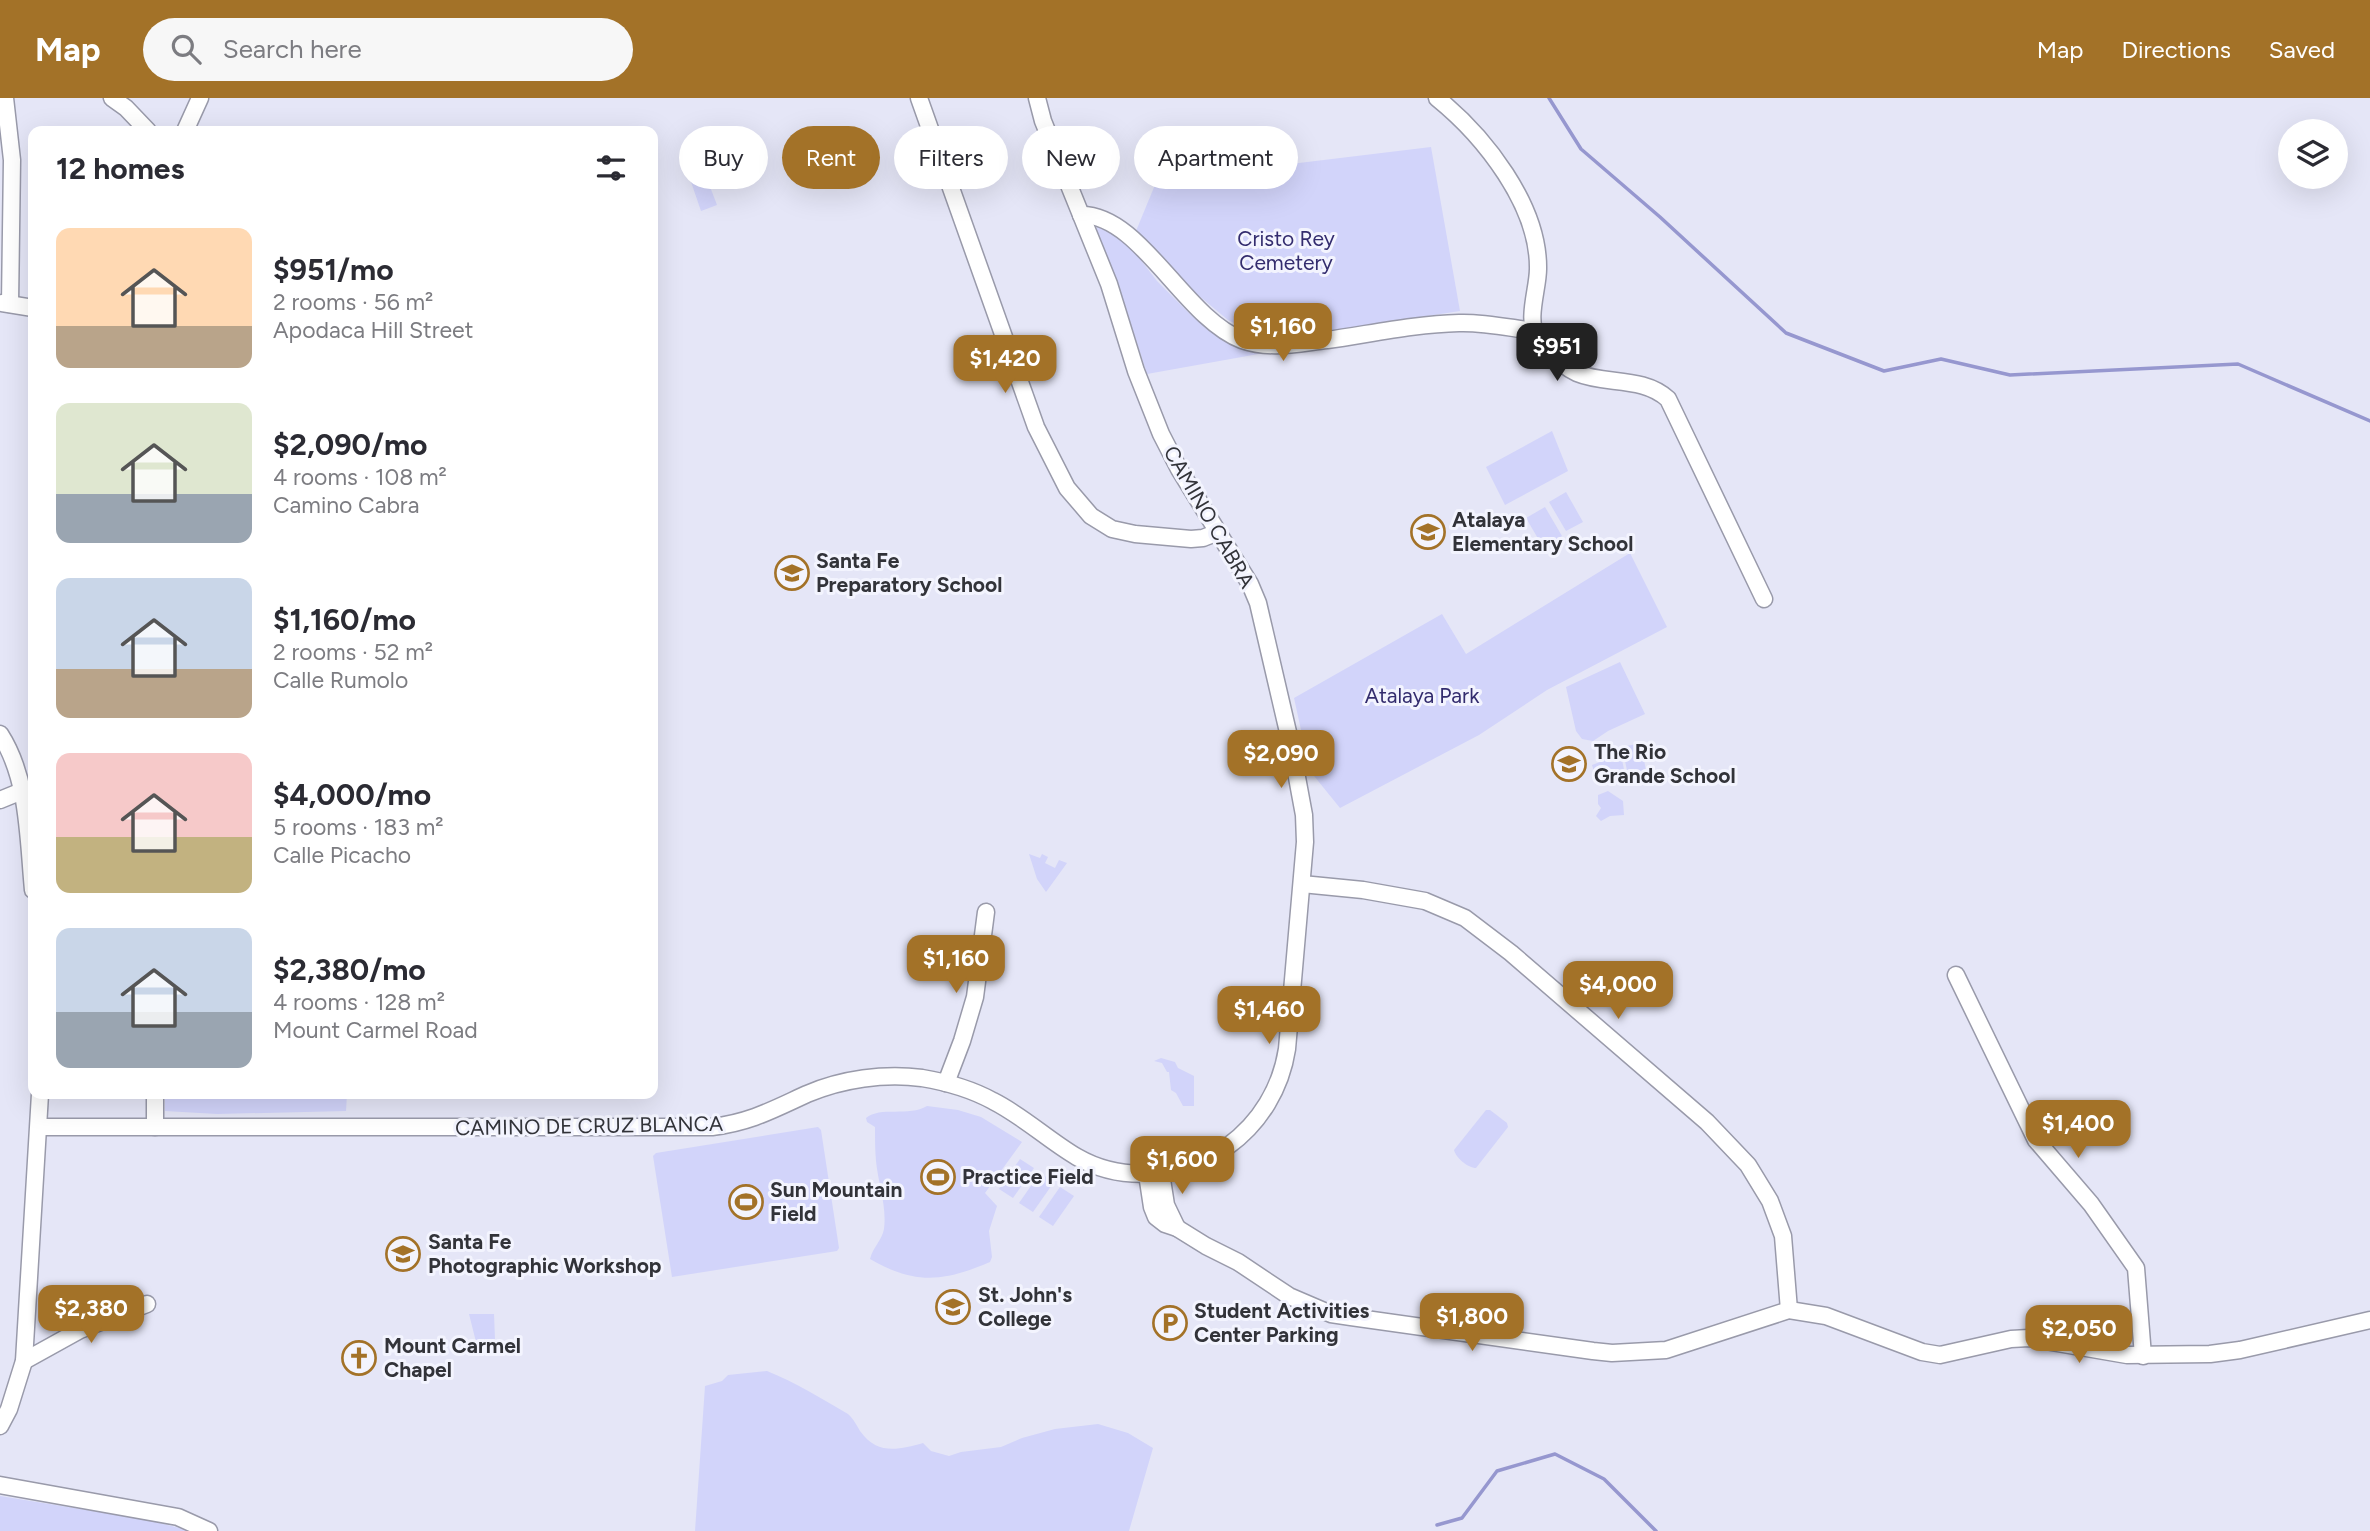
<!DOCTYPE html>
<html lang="en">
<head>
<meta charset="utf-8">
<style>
	body { margin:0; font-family:Figtree,sans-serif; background:#f7f7f7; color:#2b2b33; height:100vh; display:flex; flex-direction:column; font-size:26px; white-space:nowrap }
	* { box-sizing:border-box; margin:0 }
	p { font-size:23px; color:#7c7c81 }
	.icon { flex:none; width:38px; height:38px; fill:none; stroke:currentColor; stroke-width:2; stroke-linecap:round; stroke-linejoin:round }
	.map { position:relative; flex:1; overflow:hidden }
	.drawer { position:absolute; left:28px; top:28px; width:630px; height:973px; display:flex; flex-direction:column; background:#fff; border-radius:14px; box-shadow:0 7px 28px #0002 }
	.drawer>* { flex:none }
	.hud { position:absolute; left:679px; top:28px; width:665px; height:63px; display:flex; gap:14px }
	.buttons { position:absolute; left:2278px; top:21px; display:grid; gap:14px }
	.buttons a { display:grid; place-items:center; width:70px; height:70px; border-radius:50%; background:#fff; box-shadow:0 7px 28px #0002; font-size:35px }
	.price { position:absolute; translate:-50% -60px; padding:0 16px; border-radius:14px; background:#a37228; color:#fff; font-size:23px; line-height:46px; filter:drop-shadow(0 2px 4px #0008) }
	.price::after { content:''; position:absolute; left:50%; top:42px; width:21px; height:16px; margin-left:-10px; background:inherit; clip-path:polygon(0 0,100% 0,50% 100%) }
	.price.on { background:#222; color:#fff }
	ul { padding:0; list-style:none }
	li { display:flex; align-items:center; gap:21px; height:175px; padding:0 28px }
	li span { display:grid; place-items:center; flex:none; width:196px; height:140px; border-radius:14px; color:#555 }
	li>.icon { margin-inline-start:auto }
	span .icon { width:84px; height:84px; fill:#fffc; stroke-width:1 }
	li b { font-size:30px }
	h2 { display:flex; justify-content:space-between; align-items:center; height:84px; padding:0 28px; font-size:30px }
	.chip { padding:0 24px; border-radius:32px; background:#fff; box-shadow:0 7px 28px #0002; font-size:24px; line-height:63px }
	.chip.on { background:#a37228; color:#fff }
	header { display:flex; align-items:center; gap:42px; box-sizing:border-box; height:98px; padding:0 35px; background:#a37228; color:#fff }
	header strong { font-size:33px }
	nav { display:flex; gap:38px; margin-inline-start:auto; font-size:24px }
	.search { width:490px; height:63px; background:#f7f7f7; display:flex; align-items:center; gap:18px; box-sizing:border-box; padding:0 24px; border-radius:38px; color:#7c7c81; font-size:26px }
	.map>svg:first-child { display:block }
</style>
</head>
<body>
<header>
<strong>Map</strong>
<div class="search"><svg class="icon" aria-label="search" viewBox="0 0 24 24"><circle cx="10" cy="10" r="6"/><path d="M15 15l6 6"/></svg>Search here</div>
<nav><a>Map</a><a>Directions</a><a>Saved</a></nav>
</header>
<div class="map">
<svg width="2370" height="1433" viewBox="0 0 2370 1433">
	<rect width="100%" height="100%" fill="#e5e6f7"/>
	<g fill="#d2d4fa">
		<path d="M1431,49L1460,213L1290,239L1257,237L1228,222L1192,192L1136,133L1157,82Z"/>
		<path d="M704,73L717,107L701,113L689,78Z"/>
		<path d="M1103,127L1126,143L1157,183L1191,217L1222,242L1238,250L1264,255L1147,276L1115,177L1097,137V129Z"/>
		<path d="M1552,333L1568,373L1505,407L1486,369Z"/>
		<path d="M1566,394L1583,424L1566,433L1549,404Z"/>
		<path d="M1545,409L1562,438L1543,449L1526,420Z"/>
		<path d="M1630,455L1667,529L1547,592L1479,637L1340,710L1310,673L1294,600L1442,516L1466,556Z"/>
		<path d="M1620,564L1645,616L1608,633L1593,643L1582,641L1576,633L1566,589Z"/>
		<path d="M1641,645L1646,673L1628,677L1622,649Z"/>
		<path d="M1621,656L1625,677L1602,684L1597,683L1592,667Z"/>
		<path d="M1608,693L1623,703L1624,717L1610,718L1601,723L1596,718L1601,710L1598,706V697Z"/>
		<path d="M1029,756L1040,760L1042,756L1048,759L1045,765L1055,770L1059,762L1067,765L1046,794L1037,781Z"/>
		<path d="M1161,960L1175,964L1178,970L1194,978V1008H1183L1176,995L1171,992L1169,974H1167L1162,965L1154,963Z"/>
		<path d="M165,996H347L346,1013L217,1016L165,1013Z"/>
		<path d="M927,1008L958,1012L981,1019L1022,1044L985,1095L997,1108L989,1133L992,1159L990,1164C943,1184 915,1187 870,1161C873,1149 882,1142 884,1131C887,1108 878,1085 876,1063C875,1052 875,1041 875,1029L867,1024L866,1020C880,1008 909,1019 927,1008Z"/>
		<path d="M1486,1012H1490L1507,1025L1508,1029L1476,1070C1468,1070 1456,1060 1454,1052Z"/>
		<path d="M818,1029L821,1032L839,1150L837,1153L672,1179L653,1058L656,1055Z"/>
		<path d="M1020,1061L1034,1070L1013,1100L999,1091Z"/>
		<path d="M1040,1075L1054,1084L1033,1114L1019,1105Z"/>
		<path d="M1060,1089L1074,1098L1053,1128L1039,1119Z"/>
		<path d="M469,1216H494L495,1241H490V1244H476Z"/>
		<path d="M767,1273C795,1284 822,1301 848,1316C853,1320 857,1328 860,1333C877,1357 898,1352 923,1345L931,1353L949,1358L961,1354L1001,1349L1022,1340L1055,1331L1098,1326L1128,1335L1153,1350L1129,1433H695L705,1288L722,1283L728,1277Z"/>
		<path d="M0,1398L148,1422L191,1433H0Z"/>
	</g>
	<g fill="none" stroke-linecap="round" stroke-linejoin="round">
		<g stroke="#9697cf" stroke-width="3.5">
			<path d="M1549,0L1581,51L1660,119L1786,235L1884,273L1941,261L2010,277L2238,266L2370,323"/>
			<path d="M1437,1427L1462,1420L1497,1373L1555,1356L1604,1381L1656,1433"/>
		</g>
		<g stroke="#999aaa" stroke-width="19">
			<g id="minor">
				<path d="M5,0L12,62L10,206"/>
				<path d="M112,0L126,10L148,33"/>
				<path d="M919,0L1036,329L1067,390L1091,418L1112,431L1135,436L1191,441L1203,440L1218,434"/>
				<path d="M1437,0C1484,38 1539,107 1538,171C1538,191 1526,221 1537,240C1540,246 1546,250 1551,255C1559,263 1566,270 1577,275C1605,287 1643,278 1668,301L1764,501"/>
				<path d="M185,33L200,0"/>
				<path d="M1081,117C1140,116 1184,220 1242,242C1270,252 1299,245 1327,242C1370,236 1415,226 1459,225C1484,224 1510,230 1534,233"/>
				<path d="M2,205L33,210"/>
				<path d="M0,636C29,681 28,740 33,792"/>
				<path d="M0,702L22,693"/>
				<path d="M1302,786L1363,792L1425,803L1465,820L1511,855L1707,1024L1748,1067L1770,1103L1783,1138L1789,1212"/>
				<path d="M1956,877L2036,1042L2091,1106L2136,1170L2143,1258"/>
				<path d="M946,985L962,943L975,899L986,814"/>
				<path d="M40,1029H712C751,1024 772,1012 807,996C842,981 884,975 922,980C946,984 971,991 993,1003C1023,1018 1048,1042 1077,1059C1124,1086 1185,1079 1228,1048C1260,1025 1281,990 1287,951L1305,744L1304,717L1291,647L1258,505L1250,486L1179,371L1161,336L1136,273L1109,186L1043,23L1037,0"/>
				<path d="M155,1029V996"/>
				<path d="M1161,1075L1166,1107L1177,1130"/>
				<path d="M1147,1076L1152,1109L1156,1119L1165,1126L1177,1130L1206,1148L1238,1164L1289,1198L1331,1216L1351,1219L1593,1253L1612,1255L1666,1252L1789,1212L1826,1218L1922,1254L1940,1257L2011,1241L2029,1240L2127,1257L2210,1256L2240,1252L2370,1222"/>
				<path d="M24,1263L80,1232L147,1206"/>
				<path d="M0,1328L9,1311L24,1263L40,996"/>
				<path d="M0,1387L178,1419L209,1433"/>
			</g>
		</g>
		<use href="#minor" stroke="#fff" stroke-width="16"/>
	</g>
	<defs>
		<g id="school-ring" transform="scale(1.75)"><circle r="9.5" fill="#f3f4fe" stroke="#a37228" stroke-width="1.5"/><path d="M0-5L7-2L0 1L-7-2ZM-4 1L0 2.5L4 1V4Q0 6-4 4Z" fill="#a37228"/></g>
		<g id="stadium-ring" transform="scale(1.75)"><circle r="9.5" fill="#f3f4fe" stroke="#a37228" stroke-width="1.5"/><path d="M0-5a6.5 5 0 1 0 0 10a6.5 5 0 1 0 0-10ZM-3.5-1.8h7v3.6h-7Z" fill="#a37228"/></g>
		<g id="university-ring" transform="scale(1.75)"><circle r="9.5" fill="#f3f4fe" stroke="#a37228" stroke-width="1.5"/><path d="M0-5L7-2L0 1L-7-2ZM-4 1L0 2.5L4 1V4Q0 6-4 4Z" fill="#a37228"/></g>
		<g id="parking-ring" transform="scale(1.75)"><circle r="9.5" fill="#f3f4fe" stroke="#a37228" stroke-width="1.5"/><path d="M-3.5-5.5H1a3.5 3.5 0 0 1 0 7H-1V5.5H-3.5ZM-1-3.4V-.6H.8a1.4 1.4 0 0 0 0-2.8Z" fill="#a37228"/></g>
		<g id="church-ring" transform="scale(1.75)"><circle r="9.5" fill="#f3f4fe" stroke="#a37228" stroke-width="1.5"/><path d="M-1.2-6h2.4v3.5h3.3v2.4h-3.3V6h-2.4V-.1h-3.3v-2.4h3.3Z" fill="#a37228"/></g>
	</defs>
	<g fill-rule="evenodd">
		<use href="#school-ring" x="1428" y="434"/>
		<use href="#school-ring" x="792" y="475"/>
		<use href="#school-ring" x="1569" y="666"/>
		<use href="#stadium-ring" x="938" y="1079"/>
		<use href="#stadium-ring" x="746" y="1104"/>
		<use href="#school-ring" x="403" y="1156"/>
		<use href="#university-ring" x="953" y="1209"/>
		<use href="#parking-ring" x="1170" y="1225"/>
		<use href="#church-ring" x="359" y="1260"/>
	</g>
	<g text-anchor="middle" stroke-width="6" stroke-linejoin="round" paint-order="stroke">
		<g font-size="21" fill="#332c6e" stroke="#f3f4fe">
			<text x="1286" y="148">Cristo Rey<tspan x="1286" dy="24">Cemetery</tspan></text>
			<text x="1422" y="605">Atalaya Park</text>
		</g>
		<g font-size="21" fill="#323339" stroke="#f3f4fe">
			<text transform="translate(1209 419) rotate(60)" y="7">CAMINO CABRA</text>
			<text transform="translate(589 1028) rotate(-1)" y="7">CAMINO DE CRUZ BLANCA</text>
		</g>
		<g font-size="21" font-weight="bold" fill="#323339" stroke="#f3f4fe" text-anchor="start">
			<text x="1452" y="429">Atalaya<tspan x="1452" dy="24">Elementary School</tspan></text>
			<text x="816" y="470">Santa Fe<tspan x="816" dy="24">Preparatory School</tspan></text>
			<text x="1594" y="661">The Rio<tspan x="1594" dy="24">Grande School</tspan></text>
			<text x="962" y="1086">Practice Field</text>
			<text x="770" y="1099">Sun Mountain<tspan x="770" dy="24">Field</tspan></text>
			<text x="428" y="1151">Santa Fe<tspan x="428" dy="24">Photographic Workshop</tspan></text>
			<text x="978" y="1204">St. John's<tspan x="978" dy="24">College</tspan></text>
			<text x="1194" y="1220">Student Activities<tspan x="1194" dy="24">Center Parking</tspan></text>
			<text x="384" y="1255">Mount Carmel<tspan x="384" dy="24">Chapel</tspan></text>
		</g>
	</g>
</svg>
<div class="buttons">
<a><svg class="icon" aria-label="layers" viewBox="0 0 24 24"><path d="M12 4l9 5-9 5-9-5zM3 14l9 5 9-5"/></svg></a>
</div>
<b class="price" style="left:1283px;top:265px">$1,160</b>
<b class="price on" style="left:1557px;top:285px">$951</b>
<b class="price" style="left:1005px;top:297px">$1,420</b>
<b class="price" style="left:1281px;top:692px">$2,090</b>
<b class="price" style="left:956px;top:897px">$1,160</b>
<b class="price" style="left:1618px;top:923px">$4,000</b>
<b class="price" style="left:1269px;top:948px">$1,460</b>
<b class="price" style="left:2078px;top:1062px">$1,400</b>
<b class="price" style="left:1182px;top:1098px">$1,600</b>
<b class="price" style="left:91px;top:1247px">$2,380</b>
<b class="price" style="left:1472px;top:1255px">$1,800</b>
<b class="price" style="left:2079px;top:1267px">$2,050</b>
<div class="hud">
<a class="chip">Buy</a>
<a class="chip on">Rent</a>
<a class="chip">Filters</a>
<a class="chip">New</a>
<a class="chip">Apartment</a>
</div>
<section class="drawer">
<h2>12 homes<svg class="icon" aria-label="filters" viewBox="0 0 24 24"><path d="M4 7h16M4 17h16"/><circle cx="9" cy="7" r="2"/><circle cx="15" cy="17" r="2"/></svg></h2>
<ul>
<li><span style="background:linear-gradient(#ffd9b3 70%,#b9a48a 0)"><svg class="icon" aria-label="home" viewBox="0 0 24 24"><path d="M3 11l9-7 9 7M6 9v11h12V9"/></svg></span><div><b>$951/mo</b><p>2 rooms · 56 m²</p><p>Apodaca Hill Street</p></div></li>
<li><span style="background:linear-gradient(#dfe7d0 65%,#9aa5b1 0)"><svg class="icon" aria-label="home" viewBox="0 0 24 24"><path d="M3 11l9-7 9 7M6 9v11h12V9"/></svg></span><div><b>$2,090/mo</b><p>4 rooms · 108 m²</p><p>Camino Cabra</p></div></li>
<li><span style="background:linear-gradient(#c9d6e8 65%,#b9a48a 0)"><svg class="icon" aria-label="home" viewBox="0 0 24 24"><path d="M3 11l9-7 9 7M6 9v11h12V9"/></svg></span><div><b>$1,160/mo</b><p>2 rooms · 52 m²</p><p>Calle Rumolo</p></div></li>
<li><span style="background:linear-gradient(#f6c9c9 60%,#c2b280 0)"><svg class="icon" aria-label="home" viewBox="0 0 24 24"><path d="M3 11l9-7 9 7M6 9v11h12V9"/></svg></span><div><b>$4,000/mo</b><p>5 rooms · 183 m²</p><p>Calle Picacho</p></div></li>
<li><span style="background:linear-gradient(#c9d6e8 60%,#9aa5b1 0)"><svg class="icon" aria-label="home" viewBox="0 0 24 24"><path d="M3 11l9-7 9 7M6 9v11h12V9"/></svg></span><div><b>$2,380/mo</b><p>4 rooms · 128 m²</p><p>Mount Carmel Road</p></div></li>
</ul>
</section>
</div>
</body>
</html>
